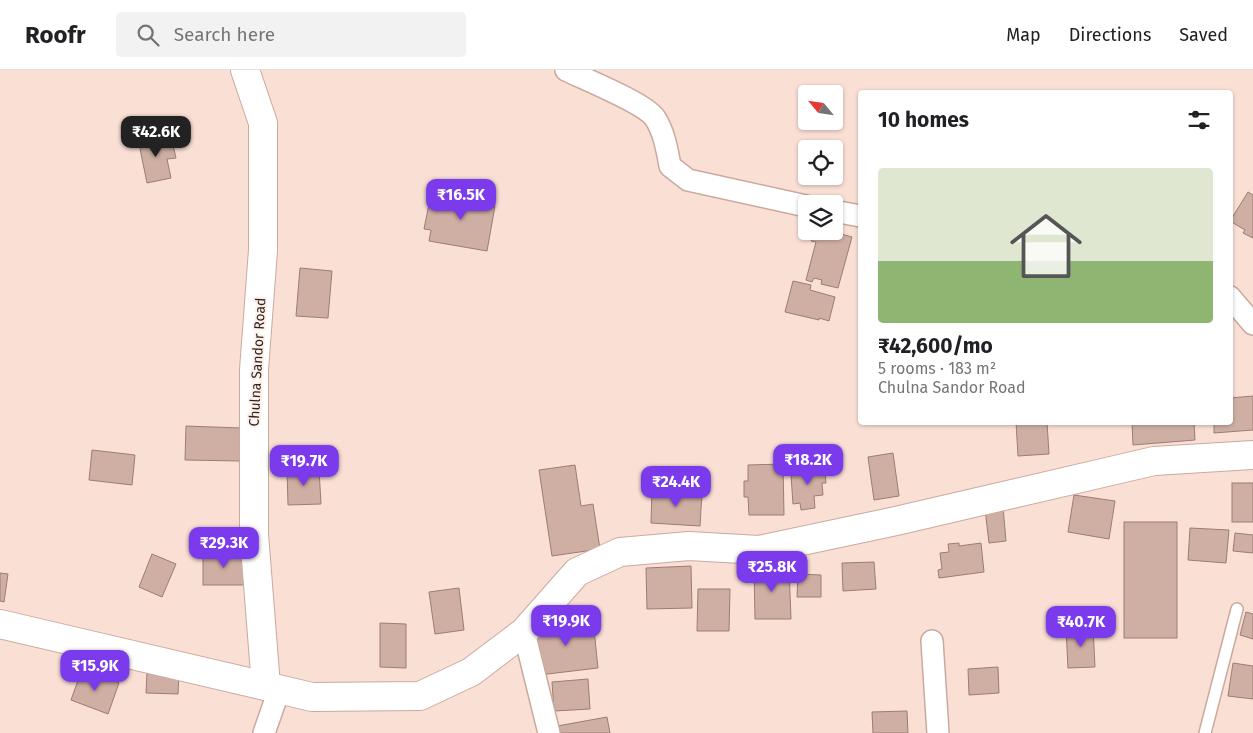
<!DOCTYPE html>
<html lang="en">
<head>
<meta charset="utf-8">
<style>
	body { margin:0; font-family:"Fira Sans",sans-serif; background:#f2f2f2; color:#202124; height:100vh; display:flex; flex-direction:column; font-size:19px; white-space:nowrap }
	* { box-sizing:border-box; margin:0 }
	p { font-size:16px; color:#757577 }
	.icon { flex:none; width:28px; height:28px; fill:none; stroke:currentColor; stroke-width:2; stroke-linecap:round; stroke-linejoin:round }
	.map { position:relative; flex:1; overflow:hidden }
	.sheet { position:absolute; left:858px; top:20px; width:375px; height:335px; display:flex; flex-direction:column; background:#fff; border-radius:5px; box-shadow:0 1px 4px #0004 }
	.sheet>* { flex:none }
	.needle { width:32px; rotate:299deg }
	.controls { position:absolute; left:798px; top:15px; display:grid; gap:10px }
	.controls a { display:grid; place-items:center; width:45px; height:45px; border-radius:5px; background:#fff; box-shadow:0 1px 4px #0004; font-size:25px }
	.price { position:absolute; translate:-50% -42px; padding:0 11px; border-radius:10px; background:#7c3aed; color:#fff; font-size:16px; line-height:32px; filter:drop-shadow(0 1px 2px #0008) }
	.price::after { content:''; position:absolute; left:50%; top:30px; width:15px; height:11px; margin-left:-8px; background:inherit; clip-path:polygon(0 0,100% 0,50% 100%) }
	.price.active { background:#222; color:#fff }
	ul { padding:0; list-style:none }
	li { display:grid; align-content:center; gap:10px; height:265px; padding:0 20px }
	li span { display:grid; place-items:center; height:155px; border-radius:5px; color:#555 }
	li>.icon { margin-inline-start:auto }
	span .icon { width:90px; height:90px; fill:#fffc; stroke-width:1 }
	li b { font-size:21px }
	h2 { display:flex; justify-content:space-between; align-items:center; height:60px; padding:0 20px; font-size:21px }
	header { display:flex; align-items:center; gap:30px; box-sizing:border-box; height:70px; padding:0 25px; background:#fff; border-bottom:1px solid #e0e0e0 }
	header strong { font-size:24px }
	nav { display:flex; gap:28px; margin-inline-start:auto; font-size:18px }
	.search { width:350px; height:45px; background:#f2f2f2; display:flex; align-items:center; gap:12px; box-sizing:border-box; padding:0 18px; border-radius:5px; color:#757577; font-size:19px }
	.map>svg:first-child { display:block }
</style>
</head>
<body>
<header>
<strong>Roofr</strong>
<div class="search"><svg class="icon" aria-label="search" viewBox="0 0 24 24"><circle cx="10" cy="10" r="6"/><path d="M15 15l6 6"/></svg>Search here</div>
<nav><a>Map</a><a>Directions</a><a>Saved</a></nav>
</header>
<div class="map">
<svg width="1253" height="663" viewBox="0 0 1253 663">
	<rect width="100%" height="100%" fill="#fadfd5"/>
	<g fill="#cfafa3" stroke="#9c7d72">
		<path d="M152,65L153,67L162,65L165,77L173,75L176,88L167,89L171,108L147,113L138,69Z"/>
		<path d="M449,120L487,127L486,134L495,136L487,181L429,171L431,160L424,159L429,134L433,135L435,126L448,128Z"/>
		<path d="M1248,122L1253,125V168L1243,163L1245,160L1230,151Z"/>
		<path d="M834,157L836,158L834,162L852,167L838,218L821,214L822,210L814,208L812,212L806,210L816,172L811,171L814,161H834Z"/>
		<path d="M300,198L332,201L328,248L296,246Z"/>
		<path d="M793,211L811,215L810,220L835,227L829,251L819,248V250L785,242Z"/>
		<path d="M1253,326V360L1214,363V352H1230V328Z"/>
		<path d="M1016,352H1047L1049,384L1018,386Z"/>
		<path d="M1132,352H1194L1195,370L1133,375Z"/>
		<path d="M186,356L241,358L240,391L185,390Z"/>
		<path d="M92,380L135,385L132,415L89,410Z"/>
		<path d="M893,383L899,426L874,430L868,387Z"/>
		<path d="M783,394L784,445H749L748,427H744V411H748V395Z"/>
		<path d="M824,394L826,413H822L823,425L814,426L815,438L801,440L800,433L793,434L791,405L800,403V398Z"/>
		<path d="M575,395L581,436L593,434L600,479L552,486L539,400Z"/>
		<path d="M319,399L321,434L288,435L287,400Z"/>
		<rect x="1232" y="413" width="21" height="39"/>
		<path d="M652,420L702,423L700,456L651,453Z"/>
		<path d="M1074,425L1115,431L1109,469L1068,462Z"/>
		<path d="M1003,437L1006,471L989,473L985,439Z"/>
		<rect x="1124" y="452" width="53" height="116"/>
		<path d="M1190,458L1229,460L1226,493L1188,490Z"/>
		<path d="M1235,463L1253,465V483L1233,481Z"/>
		<path d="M959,473V476L981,473L984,502L939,508L938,500L942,499L940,483L949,482L948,474Z"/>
		<rect x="203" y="483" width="42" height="32"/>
		<path d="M152,484L176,494L162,527L139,517Z"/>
		<path d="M874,492L876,519L843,521L842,493Z"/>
		<path d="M691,496L692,538L647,539L646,498Z"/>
		<path d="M754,497L789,498L791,549H755Z"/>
		<path d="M0,503L8,504L4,532L0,531Z"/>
		<path d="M798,504L821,505V527H797Z"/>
		<path d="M459,518L464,560L435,564L429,522Z"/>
		<path d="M698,519H730L729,561H697Z"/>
		<path d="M1246,542L1253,544V569L1240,565Z"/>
		<path d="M593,549L598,598L539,605L533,556Z"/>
		<path d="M380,553L406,554V598L380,597Z"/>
		<path d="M1093,557L1095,597L1068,598L1066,559Z"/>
		<path d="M1233,593L1253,596V629L1228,626Z"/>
		<path d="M998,597L999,623L969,625L968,599Z"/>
		<path d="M82,599L119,613L108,644L71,630Z"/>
		<path d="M147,602L179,603L178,624L146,623Z"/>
		<path d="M588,609L590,639L554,641L552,612Z"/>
		<path d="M907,641L908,663H873L872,642Z"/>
		<path d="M607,647L610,663H553L552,657Z"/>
	</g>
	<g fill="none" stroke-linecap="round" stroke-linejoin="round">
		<g stroke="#caaa9e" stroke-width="14">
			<path id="service" d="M1205,663L1237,539"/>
		</g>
		<g stroke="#caaa9e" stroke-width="24">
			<g id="minor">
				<path d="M566,0C584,9 645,33 655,48C664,62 667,79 670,96L688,110L806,136"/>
				<path d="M834,141L860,146"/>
				<path d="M1230,227L1253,254"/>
				<path d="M524,562L549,663"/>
				<path d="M932,571L938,663"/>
				<path d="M264,663L279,620"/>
			</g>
		</g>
		<g stroke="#caaa9e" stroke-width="30">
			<path id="tertiary" d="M245,0L263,53V180L254,300V464L266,616"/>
		</g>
		<g stroke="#caaa9e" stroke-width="30">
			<path id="secondary" d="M0,554L312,627L420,626L471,602L524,562L577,502L620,482L689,476L759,480L896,451L1154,391L1253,385"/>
		</g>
		<use href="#service" stroke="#fff" stroke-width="11"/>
		<use href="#minor" stroke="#fff" stroke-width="21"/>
		<use href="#tertiary" stroke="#fff" stroke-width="28"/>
		<use href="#secondary" stroke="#fff" stroke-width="28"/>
	</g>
	<g text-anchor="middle" stroke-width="4" stroke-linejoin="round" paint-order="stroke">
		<g font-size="14" fill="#30231f" stroke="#fef0eb">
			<text transform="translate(257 292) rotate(-87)" y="5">Chulna Sandor Road</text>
		</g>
	</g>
</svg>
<div class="controls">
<a><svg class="needle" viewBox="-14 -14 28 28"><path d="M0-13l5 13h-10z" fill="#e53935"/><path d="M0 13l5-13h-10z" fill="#757577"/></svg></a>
<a><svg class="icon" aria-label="locate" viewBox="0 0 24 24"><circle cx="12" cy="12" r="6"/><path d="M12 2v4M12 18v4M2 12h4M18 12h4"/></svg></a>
<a><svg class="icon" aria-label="layers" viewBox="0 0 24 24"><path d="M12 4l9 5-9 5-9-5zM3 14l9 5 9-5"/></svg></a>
</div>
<b class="price active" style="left:156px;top:88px">₹42.6K</b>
<b class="price" style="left:461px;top:151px">₹16.5K</b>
<b class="price" style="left:808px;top:416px">₹18.2K</b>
<b class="price" style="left:304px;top:417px">₹19.7K</b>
<b class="price" style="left:676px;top:438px">₹24.4K</b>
<b class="price" style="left:224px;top:499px">₹29.3K</b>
<b class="price" style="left:772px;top:523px">₹25.8K</b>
<b class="price" style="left:566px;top:577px">₹19.9K</b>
<b class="price" style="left:1081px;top:578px">₹40.7K</b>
<b class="price" style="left:95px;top:622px">₹15.9K</b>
<section class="sheet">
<h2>10 homes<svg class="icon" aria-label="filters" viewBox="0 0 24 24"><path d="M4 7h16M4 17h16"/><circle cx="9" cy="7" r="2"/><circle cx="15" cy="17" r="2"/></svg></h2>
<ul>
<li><span style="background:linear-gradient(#dfe7d0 60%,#8fb573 0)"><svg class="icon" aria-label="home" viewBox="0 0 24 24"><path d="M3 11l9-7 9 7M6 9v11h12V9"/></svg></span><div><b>₹42,600/mo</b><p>5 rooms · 183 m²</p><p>Chulna Sandor Road</p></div></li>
</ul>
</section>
</div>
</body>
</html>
